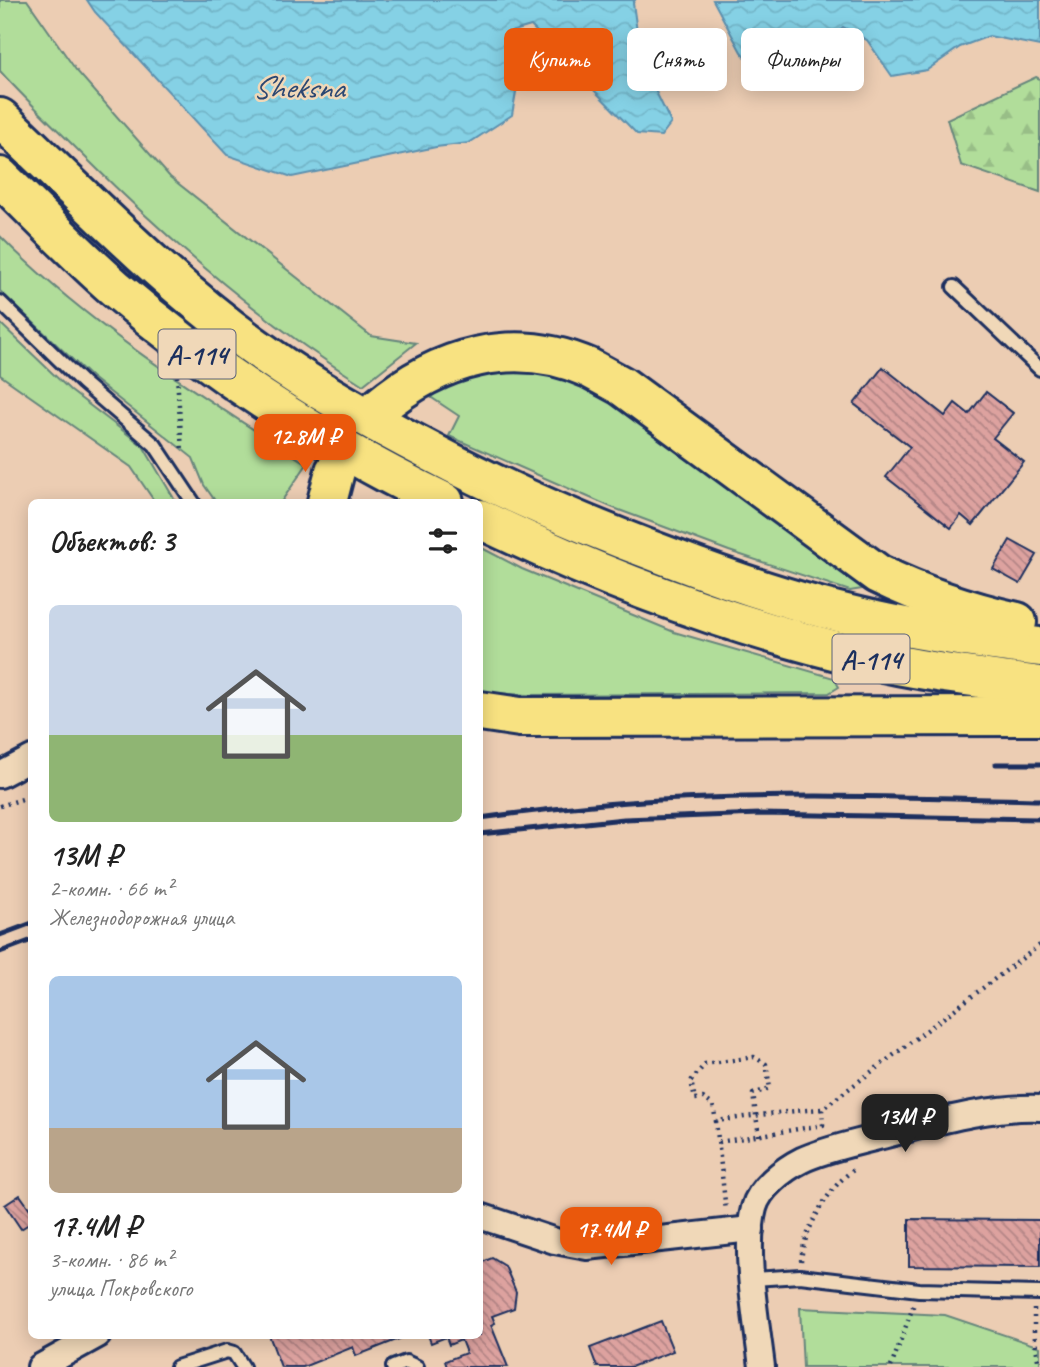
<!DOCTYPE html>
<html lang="ru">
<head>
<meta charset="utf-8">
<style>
	body { margin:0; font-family:Caveat,sans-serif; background:#f6f6f6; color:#222; height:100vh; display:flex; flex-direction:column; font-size:26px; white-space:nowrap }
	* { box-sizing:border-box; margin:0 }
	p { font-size:23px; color:#767676 }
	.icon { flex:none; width:38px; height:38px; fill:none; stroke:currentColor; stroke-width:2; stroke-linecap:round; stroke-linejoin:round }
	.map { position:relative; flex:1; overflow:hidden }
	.side { position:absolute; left:28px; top:499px; width:455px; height:840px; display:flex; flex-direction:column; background:#fff; border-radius:10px; box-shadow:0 4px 18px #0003 }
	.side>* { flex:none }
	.hud { position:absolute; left:504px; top:28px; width:430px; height:63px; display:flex; gap:14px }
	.price { position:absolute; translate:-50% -60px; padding:0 16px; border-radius:14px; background:#ea580c; color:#fff; font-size:23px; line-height:46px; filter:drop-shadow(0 2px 4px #0008) }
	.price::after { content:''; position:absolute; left:50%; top:42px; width:21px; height:16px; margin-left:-10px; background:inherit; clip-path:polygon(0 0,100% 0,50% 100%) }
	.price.selected { background:#222; color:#fff }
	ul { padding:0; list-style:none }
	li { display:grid; align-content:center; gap:14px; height:371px; padding:0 21px }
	li span { display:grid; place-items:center; height:217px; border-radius:10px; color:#555 }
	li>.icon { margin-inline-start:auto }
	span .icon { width:126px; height:126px; fill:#fffc; stroke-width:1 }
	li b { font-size:30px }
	h2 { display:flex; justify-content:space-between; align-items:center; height:84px; padding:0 21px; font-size:30px }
	.chip { padding:0 24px; border-radius:10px; background:#fff; box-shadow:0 4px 18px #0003; font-size:24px; line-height:63px }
	.chip.selected { background:#ea580c; color:#fff }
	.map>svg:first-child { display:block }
</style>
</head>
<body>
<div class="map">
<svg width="1040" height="1367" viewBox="0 0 1040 1367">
	<defs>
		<pattern id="forest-firs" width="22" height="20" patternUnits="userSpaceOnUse" patternTransform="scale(1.75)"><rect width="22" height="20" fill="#b1dd9a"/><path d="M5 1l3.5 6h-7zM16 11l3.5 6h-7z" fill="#98be87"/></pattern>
		<pattern id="water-waves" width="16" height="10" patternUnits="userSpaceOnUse" patternTransform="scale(1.75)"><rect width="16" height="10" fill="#85d1e5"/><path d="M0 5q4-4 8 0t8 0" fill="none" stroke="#72b4c7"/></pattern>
		<pattern id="building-back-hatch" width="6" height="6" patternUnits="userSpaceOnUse" patternTransform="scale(1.75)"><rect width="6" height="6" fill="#dda29f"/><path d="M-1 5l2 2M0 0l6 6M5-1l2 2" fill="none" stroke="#b28485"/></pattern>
	</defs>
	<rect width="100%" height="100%" fill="#eccdb3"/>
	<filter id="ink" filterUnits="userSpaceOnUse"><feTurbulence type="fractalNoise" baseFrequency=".0143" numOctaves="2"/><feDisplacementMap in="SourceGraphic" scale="14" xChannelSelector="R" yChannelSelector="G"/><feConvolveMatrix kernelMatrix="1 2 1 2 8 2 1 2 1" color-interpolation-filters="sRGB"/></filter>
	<g filter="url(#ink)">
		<g fill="#b1dd9a" stroke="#66867c" stroke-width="2">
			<path d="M0,0H27L76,70L170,177L371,336L416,343L363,385C261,321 171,243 86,158C57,129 27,101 0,71Z"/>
			<path d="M0,236C90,327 200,395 307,464L281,502H216L204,485L193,458L91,377L0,291Z"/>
			<path d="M0,323L71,391L143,446L176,502H155L131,467L0,375Z"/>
			<path d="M505,367L562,374L628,409L851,574L862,589L850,591L729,551L611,507L449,436L459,416L423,392Z"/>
			<path d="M480,547L522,569L674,632L834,678L839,687L829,693L527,695L480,692Z"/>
			<path d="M800,1308L945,1315L1040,1347V1367H803Z"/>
		</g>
		<path fill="url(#forest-firs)" stroke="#66867c" stroke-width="2" d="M1036,77L1040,79V192L961,165L947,119Z"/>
		<g fill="url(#water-waves)" stroke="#5b90af" stroke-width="2">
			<path d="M87,0H635L633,3L641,61L671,123L661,136L637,134L531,26L507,33L518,81L512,115L469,143L436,147L292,177L227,155L95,12Z"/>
			<path d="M713,0H1040V46L989,36L960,47L927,70L892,76L867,40L843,27L831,38L783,68H755L741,52Z"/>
		</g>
		<g fill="url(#building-back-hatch)" stroke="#1b2f5e" stroke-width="2">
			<path d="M883,367L945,416L955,403L969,414L986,392L1013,413L993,438L1024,462L973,525L961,515L951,528L886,477L910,447L854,404Z"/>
			<path d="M1010,540L1037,555L1020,584L993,569Z"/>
			<path d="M20,1195L32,1212V1222L21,1229L5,1205Z"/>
			<path d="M909,1219L1040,1220V1267L909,1266Z"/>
			<path d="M492,1258L505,1266L516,1292L514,1308L492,1316L495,1323L491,1325L508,1367H447L445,1361L466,1353L461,1340L449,1345L446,1337L431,1343L428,1335H480V1263Z"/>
			<path d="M661,1321L673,1351L631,1367H597L590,1348Z"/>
			<path d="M269,1335H409L356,1356L353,1347L303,1367H281Z"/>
		</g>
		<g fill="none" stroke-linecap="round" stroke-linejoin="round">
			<g stroke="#1b2f5e" stroke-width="18">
				<g id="lane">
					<path d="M954,287L1040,369"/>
					<path d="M0,302L83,383L155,445L193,502"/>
					<path d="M753,1279L800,1276L919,1290L1040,1293"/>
					<path d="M177,1367L227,1351L234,1353L243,1367"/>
					<path d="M393,1367L406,1362L417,1367"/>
				</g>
			</g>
			<g stroke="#1b2f5e" stroke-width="30">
				<g id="street">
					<path d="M0,775L32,758"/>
					<path d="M480,1216L555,1241L587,1247L751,1229"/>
					<path d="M40,1367L98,1335"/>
					<path d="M762,1367C757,1324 743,1249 754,1208C759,1188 784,1169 802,1160C826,1149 852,1144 878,1137C930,1124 986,1106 1040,1108"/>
				</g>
			</g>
			<g stroke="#1b2f5e" stroke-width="44">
				<g id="highway">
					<path d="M0,118C87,200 170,288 268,356C320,393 377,424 433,453C510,494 588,527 669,557C739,584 812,608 886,623C937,634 988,641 1040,647"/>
					<path d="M0,177C38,214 75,253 115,288C215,374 326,445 444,502"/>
					<path d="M378,408C438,357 514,335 589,368C600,374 611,380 622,386L878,574C923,596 968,611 1017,622"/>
					<path d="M327,502L335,471"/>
					<path d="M480,519C602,578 733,627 866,658C923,672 982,678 1040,686"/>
					<path d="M480,711L520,717L1040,716"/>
				</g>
			</g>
			<g stroke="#1b2f5e" stroke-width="4.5" stroke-dasharray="2 5" stroke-linecap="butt">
				<path d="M177,376L182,451"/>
				<path d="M0,806L32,796"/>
				<path d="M716,1121L726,1211"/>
				<path d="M759,1136L753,1094L770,1088L766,1064L754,1057L705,1064L691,1081L695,1099L703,1098L713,1105L716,1121C752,1116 787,1111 822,1109"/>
				<path d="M719,1142L823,1125L822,1109L1040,945"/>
				<path d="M801,1261C803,1232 829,1185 855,1169"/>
				<path d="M1034,1309V1332L1039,1367"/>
				<path d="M891,1367L914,1304"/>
			</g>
			<use href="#lane" stroke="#f0d8b8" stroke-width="12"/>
			<use href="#street" stroke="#f0d8b8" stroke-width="24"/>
			<use href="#highway" stroke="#f8e281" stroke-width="38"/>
			<g stroke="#1b2f5e" stroke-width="5">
				<path d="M996,764H1040"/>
				<path d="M480,818C540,810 600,803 660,800C787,793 913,797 1040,800"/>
				<path d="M480,834L624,819L760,814L1040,819"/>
				<path d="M0,935L32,923"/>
				<path d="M0,952L32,940"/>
			</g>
		</g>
	</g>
	<g text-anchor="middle" stroke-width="5" stroke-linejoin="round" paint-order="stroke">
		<g fill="#f0d8b8" stroke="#5b6279" stroke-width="2">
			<rect x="158.5" y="329.5" width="77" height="49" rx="5"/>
			<rect x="832.5" y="634.5" width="77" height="49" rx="5"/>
		</g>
		<g font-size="28" font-weight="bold" fill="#1b2f5e">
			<text x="197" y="364">А-114</text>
			<text x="871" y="669">А-114</text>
		</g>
		<g font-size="32" font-style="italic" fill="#2b4772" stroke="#f0d8b8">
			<text x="298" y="98">Sheksna</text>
		</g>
	</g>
</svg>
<b class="price" style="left:305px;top:474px">12.8M ₽</b>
<b class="price selected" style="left:905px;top:1154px">13M ₽</b>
<b class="price" style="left:611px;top:1267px">17.4M ₽</b>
<div class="hud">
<a class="chip selected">Купить</a>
<a class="chip">Снять</a>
<a class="chip">Фильтры</a>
</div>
<section class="side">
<h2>Объектов: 3<svg class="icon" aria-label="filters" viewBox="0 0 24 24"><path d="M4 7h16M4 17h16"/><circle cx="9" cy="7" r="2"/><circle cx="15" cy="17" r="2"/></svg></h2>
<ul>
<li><span style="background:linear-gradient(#c9d6e8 60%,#8fb573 0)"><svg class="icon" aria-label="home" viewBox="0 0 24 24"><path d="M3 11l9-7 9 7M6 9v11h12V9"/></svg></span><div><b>13M ₽</b><p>2-комн. · 66 m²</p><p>Железнодорожная улица</p></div></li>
<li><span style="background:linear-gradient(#a9c7e8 70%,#b9a48a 0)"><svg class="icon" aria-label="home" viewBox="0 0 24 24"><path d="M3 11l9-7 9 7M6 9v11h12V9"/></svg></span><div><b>17.4M ₽</b><p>3-комн. · 86 m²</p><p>улица Покровского</p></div></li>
</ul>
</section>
</div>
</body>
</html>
